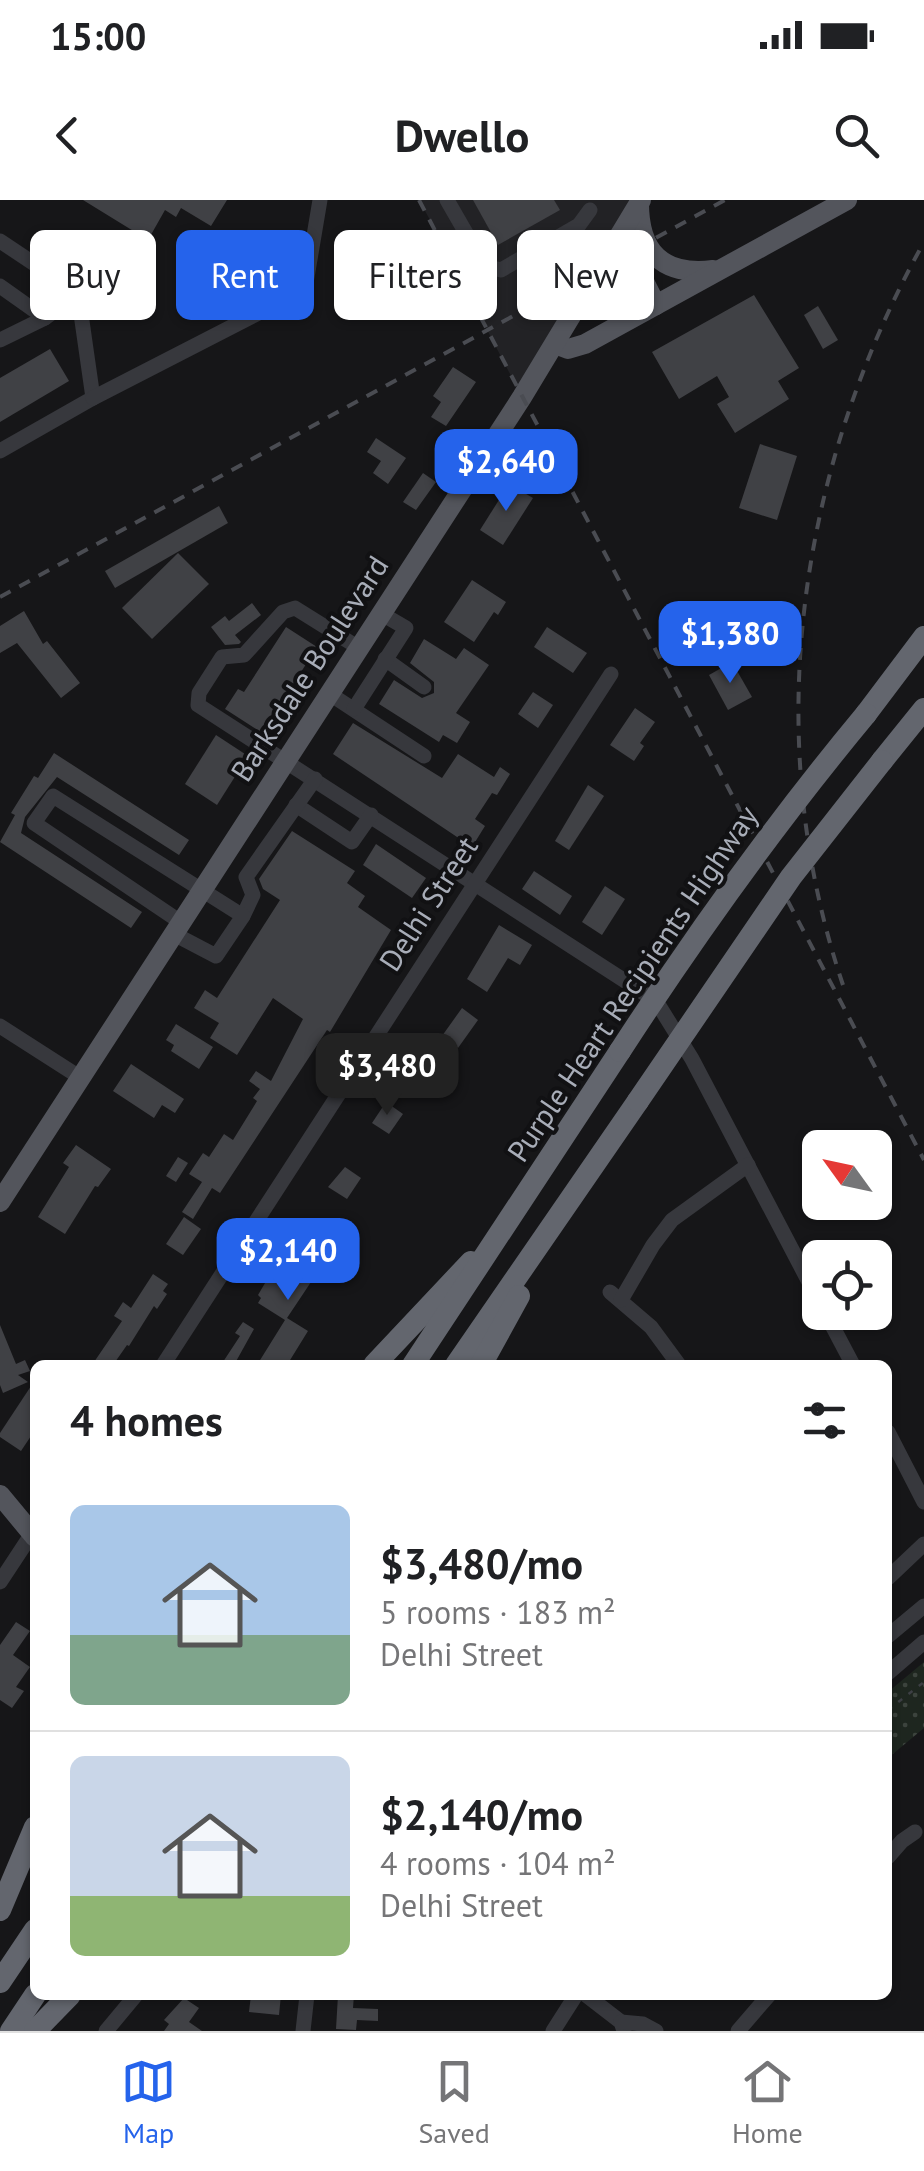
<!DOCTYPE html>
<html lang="en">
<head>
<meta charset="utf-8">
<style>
	body { margin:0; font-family:"PT Sans",sans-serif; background:#f6f6f6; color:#202124; height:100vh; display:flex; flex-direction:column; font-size:38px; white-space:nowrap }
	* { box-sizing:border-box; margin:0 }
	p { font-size:32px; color:#757577 }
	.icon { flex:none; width:55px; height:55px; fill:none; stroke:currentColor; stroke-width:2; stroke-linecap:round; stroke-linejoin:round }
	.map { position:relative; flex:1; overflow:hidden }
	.sheet { position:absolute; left:30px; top:1160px; width:862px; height:640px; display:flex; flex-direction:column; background:#fff; border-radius:15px; box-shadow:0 2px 8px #0004 }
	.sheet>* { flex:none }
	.top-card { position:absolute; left:30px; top:30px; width:865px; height:90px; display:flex; gap:20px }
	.needle { width:65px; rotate:303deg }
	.tools { position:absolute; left:802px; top:930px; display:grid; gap:20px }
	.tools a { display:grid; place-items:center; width:90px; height:90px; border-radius:15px; background:#fff; box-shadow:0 2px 8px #0004; font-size:50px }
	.price { position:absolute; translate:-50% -85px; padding:0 22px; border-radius:20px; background:#2563eb; color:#fff; font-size:32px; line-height:65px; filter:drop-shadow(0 2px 5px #0008) }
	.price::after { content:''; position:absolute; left:50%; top:60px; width:30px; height:22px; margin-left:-15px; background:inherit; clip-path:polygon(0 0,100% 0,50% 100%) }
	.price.current { background:#222; color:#fff }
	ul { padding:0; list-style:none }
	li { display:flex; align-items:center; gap:30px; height:250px; padding:0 40px }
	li+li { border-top:2px solid #e0e0e0 }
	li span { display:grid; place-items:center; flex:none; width:280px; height:200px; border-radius:15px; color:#555 }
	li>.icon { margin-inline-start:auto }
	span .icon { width:120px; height:120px; fill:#fffc; stroke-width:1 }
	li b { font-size:42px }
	h2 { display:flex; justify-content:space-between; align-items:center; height:120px; padding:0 40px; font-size:42px }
	.pill { padding:0 35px; border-radius:15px; background:#fff; box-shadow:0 2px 8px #0004; font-size:35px; line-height:90px }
	.pill.current { background:#2563eb; color:#fff }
	.status { display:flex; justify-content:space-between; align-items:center; height:70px; padding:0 50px; background:#fff; direction:ltr }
	.status svg { height:28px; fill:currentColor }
	header { display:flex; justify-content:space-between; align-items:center; height:130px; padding:0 40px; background:#fff; font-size:45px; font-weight:700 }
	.dock { display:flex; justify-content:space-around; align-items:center; height:140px; border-top:2px solid #e0e0e0; background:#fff; font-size:28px; color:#757577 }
	.dock a { display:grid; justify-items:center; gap:5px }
	.dock .current { color:#2563eb }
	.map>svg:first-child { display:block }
</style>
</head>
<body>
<div class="status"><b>15:00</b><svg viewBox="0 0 49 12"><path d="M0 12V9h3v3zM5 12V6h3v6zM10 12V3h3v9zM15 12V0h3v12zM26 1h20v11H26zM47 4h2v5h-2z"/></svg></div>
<header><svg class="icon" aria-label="back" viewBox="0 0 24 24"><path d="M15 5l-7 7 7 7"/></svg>Dwello<svg class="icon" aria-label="search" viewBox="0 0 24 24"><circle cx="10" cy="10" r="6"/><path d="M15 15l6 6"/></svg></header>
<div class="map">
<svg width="924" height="1831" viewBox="0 0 924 1831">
	<defs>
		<pattern id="grass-dots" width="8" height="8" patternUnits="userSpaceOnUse" patternTransform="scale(2.5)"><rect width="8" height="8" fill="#1e261f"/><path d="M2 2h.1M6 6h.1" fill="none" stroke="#3c433d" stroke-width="1.8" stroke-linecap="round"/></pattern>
	</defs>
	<rect width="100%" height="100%" fill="#161618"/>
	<path fill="#222225" d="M419,0H641L522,197L430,20Z"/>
	<path fill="url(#grass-dots)" d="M924,1462V1528L888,1558V1492Z"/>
	<g fill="#404145">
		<path d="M83,0H227L211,26L181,8L176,17L165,10L148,40Z"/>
		<path d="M473,0H554L560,10L498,45Z"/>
		<path d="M754,95L799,168L778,181L789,199L735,233L717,204L729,197L717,176L679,199L652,152Z"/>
		<path d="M818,106L838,140L823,149L804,115Z"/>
		<path d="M50,149L69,181L0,222V178Z"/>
		<path d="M453,167L476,182L446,226L431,217L441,202L433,196Z"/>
		<path d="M376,238L406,258L388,284L373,273L381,261L367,252Z"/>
		<path d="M760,244L797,256L777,320L739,308Z"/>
		<path d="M423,273L436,282L416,310L403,302Z"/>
		<path d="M509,284L533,298L503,345L480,330Z"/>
		<path d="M219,306L228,323L115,388L105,371Z"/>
		<path d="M178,353L209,384L152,439L122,408Z"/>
		<path d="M472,380L506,402L498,415L494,412L474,442L444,422Z"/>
		<path d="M252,403L261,415L235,435L241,442L239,444L225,445L211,427L225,416L229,421Z"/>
		<path d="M24,411L43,444L47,441L80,483L61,498L17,443L0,453V426Z"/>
		<path d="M286,427L317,447L262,533L225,509L238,489L244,492Z"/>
		<path d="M547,427L587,453L573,473L534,447Z"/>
		<path d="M424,439L456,459L464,448L489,465L456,513L470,522L457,543L443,535L439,542L379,504L394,480L422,498L434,493V482L410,463Z"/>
		<path d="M732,462L752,497L728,510L709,475Z"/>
		<path d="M533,492L553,505L538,528L518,514Z"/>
		<path d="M635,508L655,522L640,543L644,546L634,561L610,545Z"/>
		<path d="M353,523L442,578L458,554L494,577L500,567L510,574L497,595L492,593L475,619L485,626L472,647L333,554Z"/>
		<path d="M216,535L248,556L217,605L185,584Z"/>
		<path d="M54,553L189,640L179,655L57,577L25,617L21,633L142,712L131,728L0,642L15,615L11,613L34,576L38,578Z"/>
		<path d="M588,585L604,596L569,650L555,641Z"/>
		<path d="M292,631L355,671L347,683L365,696L358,707L391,730L330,832L327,830L220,993L212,988L193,1019L182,1012L202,982L189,974L203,953L209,957L224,934L233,940L257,901L253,898L260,889L249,881L256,871L271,881L303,819L273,798L237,855L210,838L219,823L194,808L205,790L217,798L280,700L263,689L259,679Z"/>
		<path d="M376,644L426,678L412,698L363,665Z"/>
		<path d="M534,671L572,696L560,715L522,689Z"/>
		<path d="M605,686L625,699L602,735L582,722Z"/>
		<path d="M499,725L532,745L520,765L508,758L487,792L467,779Z"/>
		<path d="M462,808L478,820L458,848L442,836Z"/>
		<path d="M176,824L213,847L199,869L171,851L174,845L166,840Z"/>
		<path d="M433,836L443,845L433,858L423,850Z"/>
		<path d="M131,864L184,899L175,913L162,905L154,918L113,891Z"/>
		<path d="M407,867L430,881L419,898L396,884Z"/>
		<path d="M386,902L403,914L389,934L372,923Z"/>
		<path d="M76,945L111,969L98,987L95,986L65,1034L38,1017L69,967L63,963Z"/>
		<path d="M178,957L188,963L176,982L166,976Z"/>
		<path d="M345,967L361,978L347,999L328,987Z"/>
		<path d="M184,1017L201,1029L183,1055L166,1044Z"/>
		<path d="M296,1043L325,1061L287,1118L308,1131L287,1165H257L285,1120L258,1103L261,1098L258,1095L268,1078L272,1081Z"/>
		<path d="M153,1074L168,1084L163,1091L167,1094L157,1109L154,1106L129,1146L127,1145L113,1165H92L122,1121L114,1116L123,1102L131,1108Z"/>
		<path d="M243,1122L254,1129L234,1165H221L240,1136L235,1133Z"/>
		<path d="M0,1125L16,1164L25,1160L30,1171L18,1175L28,1182L3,1193L0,1185Z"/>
		<path d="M35,1180V1230L21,1251L0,1237V1233Z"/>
		<path d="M16,1422L30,1431L13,1455L30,1467L16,1487L24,1491L12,1508L0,1500V1445Z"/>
		<path d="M251,1795H281L279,1815L249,1812Z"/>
		<path d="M338,1795H354L353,1808L378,1809V1821L357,1820L356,1830L336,1829Z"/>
		<path d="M184,1798L199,1808L189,1822L202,1831H164L169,1824L164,1820Z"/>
	</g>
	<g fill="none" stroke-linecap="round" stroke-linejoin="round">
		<path stroke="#3d3f44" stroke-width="2.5" stroke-dasharray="5 8" stroke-linecap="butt" d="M888,1510L924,1482"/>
		<g stroke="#37383d" stroke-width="15">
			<path d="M447,0L485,66L501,70L579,25L590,10"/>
			<path d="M0,41L78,93L93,198L0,251"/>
			<path d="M0,86L45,118"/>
			<path d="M0,140L45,118L78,93"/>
			<path d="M93,198L305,89L320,0"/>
			<path d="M359,448L295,408L283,412L244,455L222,457L199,493L198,505L656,801L692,859L820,1103"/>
			<path d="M385,459L424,487"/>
			<path d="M330,494L424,556"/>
			<path d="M354,509L406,428L382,414"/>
			<path d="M296,605L352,642L371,615"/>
			<path d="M243,716L253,695L246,677L315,579"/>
			<path d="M174,734L216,756L243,716L53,596L34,623L182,723"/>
			<path d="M0,826L81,878"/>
			<path d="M610,1092L651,1127L679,1165"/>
			<path d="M621,1100L653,1045L672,1020L748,965"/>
			<path d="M825,1112L853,1165"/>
			<path d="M163,1165L611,474"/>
			<path d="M888,1232L924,1302"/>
			<path d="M888,1378L924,1344"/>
			<path d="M0,1382L35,1329"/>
			<path d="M888,1436L924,1406"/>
			<path d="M888,1473L924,1442"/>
			<path d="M888,1657L902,1641L915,1632"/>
			<path d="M586,1795L621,1822L624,1831"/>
			<path d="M621,1822L643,1824L656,1831"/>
			<path d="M106,1831L136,1795"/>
			<path d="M303,1831L307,1795"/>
			<path d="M553,1831L576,1795"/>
			<path d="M738,1831L769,1795"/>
		</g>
		<g stroke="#53555c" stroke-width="20">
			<path d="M639,3C639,52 662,76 713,70"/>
			<path d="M621,36L656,105"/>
			<path d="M555,144L568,149L585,144L847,0"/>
			<path d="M0,1002L522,197L641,0"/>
			<path d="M0,1295L35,1337"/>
		</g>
		<g stroke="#63666e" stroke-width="22">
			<path d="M866,514L924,437"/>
			<path d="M882,561L924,509"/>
			<path d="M374,1165L471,1062"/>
			<path d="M413,1165L620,851"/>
			<path d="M456,1165L638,901"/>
			<path d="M481,1165L519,1096"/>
			<path d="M0,1710L35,1627"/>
			<path d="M0,1782L35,1730"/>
			<path d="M11,1831L35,1795"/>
			<path d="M35,1831L70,1795"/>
		</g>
		<g stroke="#4a4c52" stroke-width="4" stroke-dasharray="12 10" stroke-linecap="butt">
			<path d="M419,0L924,960"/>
			<path d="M0,397L725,0"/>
			<path d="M843,785C759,537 798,268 924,42"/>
		</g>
		<g stroke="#63666e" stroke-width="22">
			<path d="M620,851C696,734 777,621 866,514"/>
			<path d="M638,901L791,677L882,561"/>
		</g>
	</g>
	<g text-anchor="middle" stroke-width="8" stroke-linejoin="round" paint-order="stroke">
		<g font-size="30" fill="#a8adb8" stroke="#111113">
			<text transform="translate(310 469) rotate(-57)" y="10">Barksdale Boulevard</text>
			<text transform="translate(429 704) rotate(-57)" y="10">Delhi Street</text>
			<text transform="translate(633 784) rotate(-56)" y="10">Purple Heart Recipients Highway</text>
		</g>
	</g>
</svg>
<div class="tools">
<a><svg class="needle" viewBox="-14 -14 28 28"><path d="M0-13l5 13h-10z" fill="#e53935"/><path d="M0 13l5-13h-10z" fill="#757577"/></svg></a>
<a><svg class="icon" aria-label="locate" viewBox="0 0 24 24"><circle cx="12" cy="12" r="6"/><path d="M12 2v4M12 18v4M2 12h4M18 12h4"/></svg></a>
</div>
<b class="price" style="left:506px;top:314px">$2,640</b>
<b class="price" style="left:730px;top:486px">$1,380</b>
<b class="price current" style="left:387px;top:918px">$3,480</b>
<b class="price" style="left:288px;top:1103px">$2,140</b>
<div class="top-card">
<a class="pill">Buy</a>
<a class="pill current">Rent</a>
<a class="pill">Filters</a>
<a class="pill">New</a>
</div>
<section class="sheet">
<h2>4 homes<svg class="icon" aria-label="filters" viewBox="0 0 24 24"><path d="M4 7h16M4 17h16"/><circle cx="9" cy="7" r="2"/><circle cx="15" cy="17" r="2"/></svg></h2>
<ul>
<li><span style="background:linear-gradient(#a9c7e8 65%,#7fa58c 0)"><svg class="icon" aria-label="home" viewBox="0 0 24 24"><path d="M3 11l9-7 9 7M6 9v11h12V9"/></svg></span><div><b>$3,480/mo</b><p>5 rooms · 183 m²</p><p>Delhi Street</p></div></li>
<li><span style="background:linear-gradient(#c9d6e8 70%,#8fb573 0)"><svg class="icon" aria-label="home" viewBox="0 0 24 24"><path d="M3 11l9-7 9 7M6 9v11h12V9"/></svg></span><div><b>$2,140/mo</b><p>4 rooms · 104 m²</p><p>Delhi Street</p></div></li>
</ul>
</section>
</div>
<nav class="dock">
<a class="current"><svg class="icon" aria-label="map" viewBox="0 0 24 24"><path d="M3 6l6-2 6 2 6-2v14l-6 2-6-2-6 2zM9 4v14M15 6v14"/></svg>Map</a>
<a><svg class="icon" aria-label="saved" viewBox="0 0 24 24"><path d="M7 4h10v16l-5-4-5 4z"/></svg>Saved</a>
<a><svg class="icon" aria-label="home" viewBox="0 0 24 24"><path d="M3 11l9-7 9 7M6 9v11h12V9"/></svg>Home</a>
</nav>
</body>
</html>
